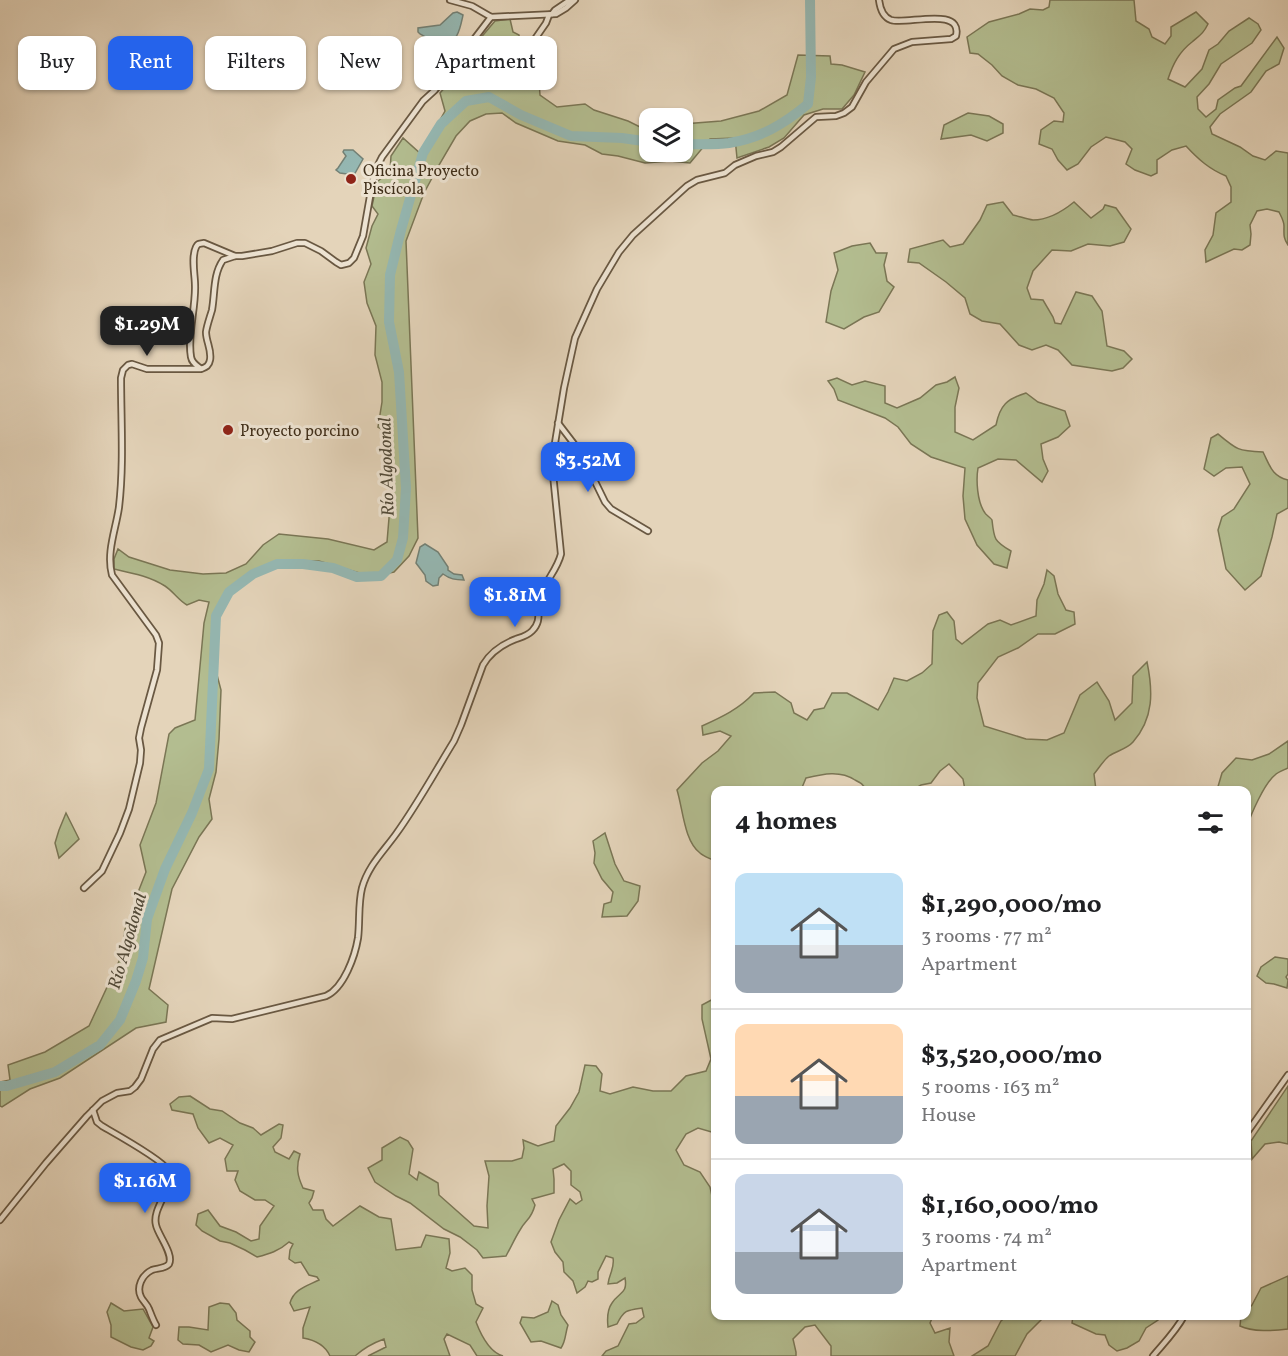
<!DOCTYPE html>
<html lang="en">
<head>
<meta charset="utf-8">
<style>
	body { margin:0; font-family:Vollkorn,serif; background:#f6f6f6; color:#202124; height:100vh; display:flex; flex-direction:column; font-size:22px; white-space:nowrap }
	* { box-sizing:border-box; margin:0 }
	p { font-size:20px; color:#757577 }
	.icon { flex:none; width:33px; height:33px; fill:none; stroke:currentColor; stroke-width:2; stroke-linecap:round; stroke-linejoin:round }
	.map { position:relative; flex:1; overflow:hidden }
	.details { position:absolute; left:711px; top:786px; width:540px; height:534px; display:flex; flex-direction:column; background:#fff; border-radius:12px; box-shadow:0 2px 4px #0004 }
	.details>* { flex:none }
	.guide { position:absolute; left:18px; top:36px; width:570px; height:54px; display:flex; gap:12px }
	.controls { position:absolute; left:639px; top:108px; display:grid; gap:12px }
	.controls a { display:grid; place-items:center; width:54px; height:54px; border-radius:12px; background:#fff; box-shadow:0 2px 4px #0004; font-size:30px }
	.price { position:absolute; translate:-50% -51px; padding:0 14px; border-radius:12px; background:#2563eb; color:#fff; font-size:20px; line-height:39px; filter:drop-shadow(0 2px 3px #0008) }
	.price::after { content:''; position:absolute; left:50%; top:36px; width:18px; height:14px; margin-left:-9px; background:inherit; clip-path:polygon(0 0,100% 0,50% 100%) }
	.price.active { background:#222; color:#fff }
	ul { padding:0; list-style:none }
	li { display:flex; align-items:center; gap:18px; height:150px; padding:0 24px }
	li+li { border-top:2px solid #e0e0e0 }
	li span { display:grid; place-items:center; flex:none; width:168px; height:120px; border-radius:12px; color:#555 }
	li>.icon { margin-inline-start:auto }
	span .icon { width:72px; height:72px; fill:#fffc; stroke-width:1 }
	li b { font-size:26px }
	h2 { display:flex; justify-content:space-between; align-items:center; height:72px; padding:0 24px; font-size:26px }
	.pill { padding:0 21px; border-radius:12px; background:#fff; box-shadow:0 2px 4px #0004; font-size:21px; line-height:54px }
	.pill.active { background:#2563eb; color:#fff }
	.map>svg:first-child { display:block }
</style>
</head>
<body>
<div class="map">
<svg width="1288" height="1356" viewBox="0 0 1288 1356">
	<rect width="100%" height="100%" fill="#e4d4ba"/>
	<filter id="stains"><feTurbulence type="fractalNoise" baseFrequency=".00333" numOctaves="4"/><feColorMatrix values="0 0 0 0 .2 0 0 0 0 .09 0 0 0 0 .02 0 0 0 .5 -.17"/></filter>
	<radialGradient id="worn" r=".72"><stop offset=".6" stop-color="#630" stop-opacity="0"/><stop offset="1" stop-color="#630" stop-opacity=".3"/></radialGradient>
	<g fill="#b3bd90" stroke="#7a7655" stroke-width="1.5">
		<path d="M1050,0H1134L1136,21L1149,29L1152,37L1165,44L1171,36V27L1196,12L1208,24C1203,34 1200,35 1192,42C1179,52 1173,64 1168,79L1185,87L1202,69L1209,50L1218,44L1229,31L1249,18L1258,24L1261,30L1252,43L1221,64L1209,84L1197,97L1198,109L1206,117L1216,109L1218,100L1235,88L1241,86L1277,37L1284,48L1279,64L1266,71L1251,92L1220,114L1210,127L1212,134L1240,147L1253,156L1265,160L1276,151L1288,153V245C1283,238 1284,234 1284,226C1284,221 1281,216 1279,212L1267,209L1257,211L1250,225L1251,234L1250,245L1242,250L1234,249L1206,262L1205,250L1213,235L1216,213L1231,202V187L1226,176C1209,169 1198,159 1186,146L1172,150L1157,160V173L1151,176L1135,170L1126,164L1132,149L1125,142L1106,137L1091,147L1078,164L1067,170L1058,160L1052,149L1039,144L1041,130L1054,121L1063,122L1064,113L1054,98L1036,89L1018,85L1002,76L992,65L978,54L970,53L967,37L989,22L1019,14L1030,9L1043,10L1049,7Z"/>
		<path d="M510,19L513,32L519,35L520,45L513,56L509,84L523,89L534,80L539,81L540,95L557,107L585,104L594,110L628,121L640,127H649L650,152H682L683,124L721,121L759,111L787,95L798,55L830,56L831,64L842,65L865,72L854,95L842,109H823L804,115L784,138L769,147L737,158L735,138L710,139L690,163L670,161L645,163L618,156L602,154L585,145L558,141L516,123L502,113L486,114L470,121L456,136L439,165L424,193L406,241L418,538L409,556L394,572L379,575H366L319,561H284L251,573L228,591L215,616L212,656L221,690L219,739L216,772L209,799L212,819L199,837L172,889L149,989L168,1005L166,1022L136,1028L60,1078L30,1089L2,1107L0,1106V1082L10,1080L8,1065L45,1052L89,1026L121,957L125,929L132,919L137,895L146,872L140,845L156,803L169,734L175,728L195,720L204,623L209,602L199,600L187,605C178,600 173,591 165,586C149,576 132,573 114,569V559L118,549L129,557L170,570L203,574L226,573L246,564L263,545L279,534L328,539L374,550L387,542L390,506L388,433L378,427L382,402V382L375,355L376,326L367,303L364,282L371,264L366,248L372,226L378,214L372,206L377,182L390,171L391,156L403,138L421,154L445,111L440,93L457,74L462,60L495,21Z"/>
		<path d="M968,113L989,116L1003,124V133L987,141L971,135L941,139L944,125Z"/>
		<path d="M1003,202L1013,215C1019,216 1026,219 1033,220C1048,220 1063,211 1074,202L1091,218L1103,209L1105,205L1116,208L1131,229L1124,242L1110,246L1088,244L1071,251L1052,250L1033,271L1027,288L1031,299L1043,300L1053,317L1055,323L1061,324L1076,292L1092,296L1102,311L1107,346L1124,351L1132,359L1123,368L1112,371L1072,365L1058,350L1046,345L1032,350L1019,345L1000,324L982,321L970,314L965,298L946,282L919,263L908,262L910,249L943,240L950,247L963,244L980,220L987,205Z"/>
		<path d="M870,243L876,253H887L884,265L887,281L894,287L879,312L864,317L844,329L826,322L831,291L838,270L834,253L852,246Z"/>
		<path d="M955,377L959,388L955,407V432L973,440L996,425C1000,405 1007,399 1026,393L1038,402L1065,411L1070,426L1058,437L1041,444L1043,459L1048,471L1042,482L1016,460L998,459L978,468C976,480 977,502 985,513C985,514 992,519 992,520C994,539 994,541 1011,551L1007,568L994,564L977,545L965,519L963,496L965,468L931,457L911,444L898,427L885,418L838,400L834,389L828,381L837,378L852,385L865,381L885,386V403L897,408L920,398L936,385L947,382Z"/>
		<path d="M1218,434C1237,450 1238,451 1263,452C1270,466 1272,476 1288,480V508L1277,514L1272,537L1261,576L1245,590L1226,569L1218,530L1222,517L1234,509L1250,484L1242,467L1226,468L1214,476L1204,469L1211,438Z"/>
		<path d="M1047,570L1054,576L1058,594L1066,610L1074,612L1075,624L1055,634H1038L1018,648L998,657L978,683L977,698L984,726L1026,739L1047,740L1064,733L1080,695L1097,682L1109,701L1115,720L1132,703L1133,676L1147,662C1153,691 1154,718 1133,742C1127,749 1116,751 1109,756C1103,761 1099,768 1094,774L1096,790H965L963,779L949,764L940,771L931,783L921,785L913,790H866C863,784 861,783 855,780C840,770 823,774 806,778L801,790H716L715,859L713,860C709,858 703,856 700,853C684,841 683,809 677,790L702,763L718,751L731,736L720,731L703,735L702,726C722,717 739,709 754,693L775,692L791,703L794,713L807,720L814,710L824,708L832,693H847L878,710L888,692L894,678L907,681L922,673L932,664L933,631L939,615L947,612L954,621L956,639L962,644L988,624L1000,620L1011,625L1036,616L1037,600L1044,584Z"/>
		<path d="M1288,741V768C1284,770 1278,772 1275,775C1264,784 1251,814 1247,827L1246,790H1217L1222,773L1236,758L1252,760L1269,754Z"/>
		<path d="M66,813L79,839L59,858L55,843L59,830Z"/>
		<path d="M605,833L615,864L624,881L640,886L638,901L627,916L602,917L604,904L611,902L613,892L602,879L594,863L595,853L593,841Z"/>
		<path d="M1275,957L1288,959V974L1286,977L1288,980L1287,988L1274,984L1266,983L1257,976L1261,967Z"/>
		<path d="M715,998V1133L698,1128L686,1134L676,1150L684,1165L700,1172L710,1187L714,1205H715L716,1316H933L930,1323L935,1333L950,1328L949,1342L954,1356H831V1346L815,1325L805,1327L793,1339L796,1352V1356H602L606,1351L618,1346L629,1324L636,1323L644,1317L642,1308C627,1310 624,1310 617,1324L608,1327C607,1318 607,1310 612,1303C619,1292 628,1294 625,1278L617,1283L608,1284C609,1274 615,1268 613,1258L606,1256L598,1272V1279L592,1282L588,1281L585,1287L577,1293L573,1281L564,1272L563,1262L555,1252L551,1242L559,1220L570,1199L576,1204L582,1200L580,1192L571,1185V1171L564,1164L553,1169L554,1179V1193L532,1199L535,1205C531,1220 527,1218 520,1230C515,1238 511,1247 506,1256L483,1258L477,1250L460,1237L444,1229L410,1203L396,1196L375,1182L368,1168L382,1160V1148L400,1137L408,1141L413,1149L409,1174L417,1180L419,1172L438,1183L439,1195L474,1226L488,1228L487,1206L489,1176L485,1161H512L522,1158L524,1148L523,1140L538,1146L554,1141L556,1126L570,1108L579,1092L585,1065L596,1066L602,1074L600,1091L610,1094L633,1087L653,1091H671L686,1076L706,1071L711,1059L702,1019V1005Z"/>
		<path d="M1288,1086V1144L1279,1142L1265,1144L1252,1159L1251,1141Z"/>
		<path d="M190,1096L210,1109L222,1111L240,1123L253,1128L261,1135L279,1124L283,1125L281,1138L273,1147L275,1152L289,1159L294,1151L300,1154C296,1167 297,1175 303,1188L314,1191L312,1198L309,1203L313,1210H323L326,1219L333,1226L360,1206L379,1217L391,1219L396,1250L421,1247L426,1235L449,1239L450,1253L446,1268L452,1271L465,1268L472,1275V1290L476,1304L483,1308L476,1322C481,1335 489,1352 503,1356H477L470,1345L447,1334L444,1339L450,1356H368L386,1347L384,1339C373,1343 364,1348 355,1356H330C325,1345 315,1340 303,1338V1328L310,1307L294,1311L290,1303C294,1289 307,1286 319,1280L317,1277L309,1275L301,1262L295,1263L289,1259L290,1250L293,1244L289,1242C279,1251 269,1254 257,1257L245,1250L230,1243L220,1241L202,1231L196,1225L198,1214L208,1210L220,1226L236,1232L251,1241L259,1239L260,1226L274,1206L265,1200H255L240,1191L235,1180L238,1171H227L225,1159L233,1145L220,1138L209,1143L198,1128L193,1114L172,1110L170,1104L179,1097Z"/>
		<path d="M1288,1276V1329C1274,1331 1252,1332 1240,1326L1241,1316H1246L1247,1310L1252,1305L1261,1288Z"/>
		<path d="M552,1301L558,1305L561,1315L568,1325C565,1334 566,1341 561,1348L541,1341L531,1342L520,1323L522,1317L534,1318L548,1312Z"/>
		<path d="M111,1303L124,1311L143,1309L153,1327L149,1338L154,1341L151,1346L143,1350L131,1347L111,1337V1325L107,1312Z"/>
		<path d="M220,1303L229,1304L236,1313L237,1320L250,1331V1337L255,1342L249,1352L239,1350L228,1345L211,1352L199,1345L183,1344L178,1340L179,1327H189L208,1330L209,1307Z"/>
		<path d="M1007,1316H1045L1027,1334L1015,1356H972L988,1346L1001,1321Z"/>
		<path d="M1073,1316H1158V1320L1146,1328L1139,1341L1127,1348L1117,1351L1109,1345L1105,1335L1096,1334L1072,1323Z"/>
	</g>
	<g fill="#95b8b3" stroke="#738176" stroke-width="1.5">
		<path d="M457,12L463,15C460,29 458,43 441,46L420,34L418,32V28L440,25L453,13Z"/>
		<path d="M344,150H353L363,159L354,175L340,173L336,170L338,168L346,156L343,152Z"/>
		<path d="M425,544L438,552L448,567V570L454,574L462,575L464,580C455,580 450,579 443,574L439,578L438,585L433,586L426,581L425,575L416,563L420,547Z"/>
	</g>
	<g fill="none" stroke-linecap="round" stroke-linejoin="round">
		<g stroke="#95b8b3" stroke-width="10">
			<path d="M682,144C698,144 714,145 729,143C761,138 784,124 808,104L811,77L810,0"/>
			<path d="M0,1086H7L55,1072L100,1045L120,1020L136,981L143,958L147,919L165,869L192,813L209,769L216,616L229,592L253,574L277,564H303L333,568L357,577L381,576L397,560L403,538L406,488L399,372L389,322L390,275L401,230L423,153L441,124L466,101L489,97L521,115L571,136L622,138L650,142"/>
		</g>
		<g stroke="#695842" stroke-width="8">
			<g id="minor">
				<path d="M450,0L472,6L491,17L556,14L566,8L575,0"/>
				<path d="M552,14L555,10L570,0"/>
				<path d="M528,49L546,23L549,15"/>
				<path d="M200,368C196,365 192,363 191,357C187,335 196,308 195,285C195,275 191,257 196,247C198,243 199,244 204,243L235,256"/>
				<path d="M558,423L581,453L605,502L611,509L648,531"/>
				<path d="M84,888L102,871L120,833L129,809L140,763L141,750L139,738L141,728L157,670L159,643L156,635L112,575C106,552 116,529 119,507C124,464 121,421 121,378L123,370L128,365L132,364L147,369H201C206,367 209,366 210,360C212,350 206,342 206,332C207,325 210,317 212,310C215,293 213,274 223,260L235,256H242L272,251L297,243H305L321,251L336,262L341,265L349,263L354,258L363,236L372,185L375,171L382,157L423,101L435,90L491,17"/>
				<path d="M93,1110L97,1122L102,1126C114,1133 161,1159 167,1169C171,1175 169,1184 166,1191C162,1201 153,1214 156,1225C158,1235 174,1254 169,1264C165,1269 157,1268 152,1270C142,1275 136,1287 141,1297C143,1301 147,1304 149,1309C151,1314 153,1320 156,1325"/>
				<path d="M1246,1134L1288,1075"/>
				<path d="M0,1220L46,1163L87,1116L102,1101L117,1093L130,1091L135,1087L141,1079L153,1049L160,1040L212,1018L232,1019L326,996C344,988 355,956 358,938C360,921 358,904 362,888C368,866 383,852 396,834C417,805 435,772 454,741L461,725L483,665C490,653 503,644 516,639C522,637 527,636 532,631C542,621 537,612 539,600C543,583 557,571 561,554L553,474L555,443L564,388L575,338L597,289L619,252L633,235L687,186L697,180L725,173L735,165L756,156L773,152L781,147L816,117L836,116L844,113L852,107L866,82L894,49L912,42L951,39L956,36C963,6 906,25 891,20C883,17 880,8 879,0"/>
				<path d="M1153,1356C1164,1343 1176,1331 1184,1316"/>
			</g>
		</g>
		<use href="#minor" stroke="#ede3d2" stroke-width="4.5"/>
	</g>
	<g fill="#8f2418" stroke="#ede3d2" stroke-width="2">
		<circle cx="351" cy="179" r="6"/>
		<circle cx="228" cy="430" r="6"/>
	</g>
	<g text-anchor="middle" stroke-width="6" stroke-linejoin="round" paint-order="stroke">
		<g font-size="16" fill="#402f1a" stroke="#ede3d2" text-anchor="start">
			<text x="363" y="176">Oficina Proyecto<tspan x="363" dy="18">Piscícola</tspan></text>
			<text x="240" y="436">Proyecto porcino</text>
		</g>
		<g font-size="18" font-style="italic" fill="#514a39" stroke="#ede3d2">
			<text transform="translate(386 467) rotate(-92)" y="6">Río Algodonal</text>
			<text transform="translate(127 941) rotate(-74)" y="6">Río Algodonal</text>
		</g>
	</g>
	<rect width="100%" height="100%" filter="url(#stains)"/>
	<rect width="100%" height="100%" fill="url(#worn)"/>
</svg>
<div class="controls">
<a><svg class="icon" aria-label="layers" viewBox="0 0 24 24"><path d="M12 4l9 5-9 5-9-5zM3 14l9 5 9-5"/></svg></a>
</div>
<b class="price active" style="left:147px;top:357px">$1.29M</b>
<b class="price" style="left:588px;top:493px">$3.52M</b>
<b class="price" style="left:515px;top:628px">$1.81M</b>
<b class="price" style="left:145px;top:1214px">$1.16M</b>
<div class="guide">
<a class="pill">Buy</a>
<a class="pill active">Rent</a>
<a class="pill">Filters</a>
<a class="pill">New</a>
<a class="pill">Apartment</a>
</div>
<section class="details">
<h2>4 homes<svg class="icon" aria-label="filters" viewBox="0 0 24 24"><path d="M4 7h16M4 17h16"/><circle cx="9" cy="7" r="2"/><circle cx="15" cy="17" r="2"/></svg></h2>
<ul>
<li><span style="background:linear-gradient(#bfe0f5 60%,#9aa5b1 0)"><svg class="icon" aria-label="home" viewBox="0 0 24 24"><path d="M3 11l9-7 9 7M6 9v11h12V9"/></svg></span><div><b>$1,290,000/mo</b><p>3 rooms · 77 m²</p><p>Apartment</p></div></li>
<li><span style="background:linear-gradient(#ffd9b3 60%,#9aa5b1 0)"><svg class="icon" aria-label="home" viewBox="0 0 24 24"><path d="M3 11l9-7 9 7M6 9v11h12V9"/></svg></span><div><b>$3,520,000/mo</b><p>5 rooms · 163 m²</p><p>House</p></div></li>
<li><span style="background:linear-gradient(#c9d6e8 65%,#9aa5b1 0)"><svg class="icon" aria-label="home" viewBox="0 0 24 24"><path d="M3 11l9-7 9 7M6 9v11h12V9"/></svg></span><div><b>$1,160,000/mo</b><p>3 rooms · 74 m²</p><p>Apartment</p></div></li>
</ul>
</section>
</div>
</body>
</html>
